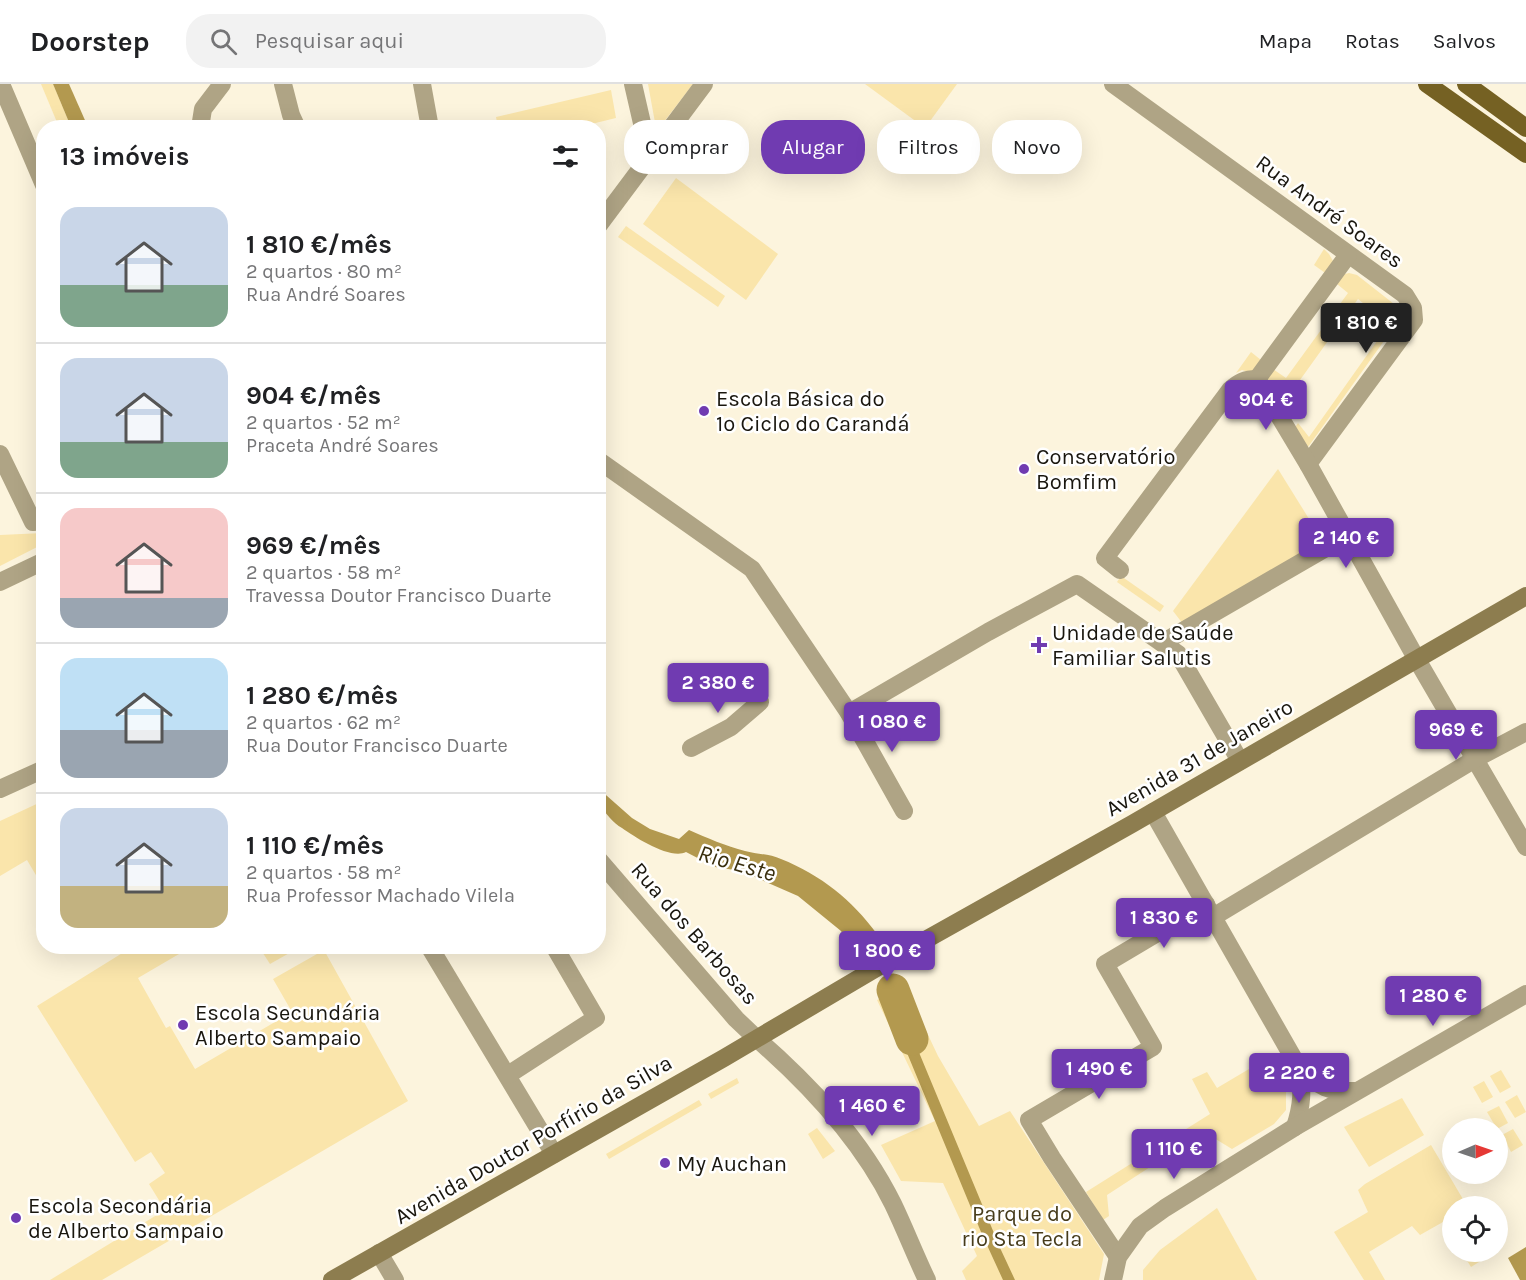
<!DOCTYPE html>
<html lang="pt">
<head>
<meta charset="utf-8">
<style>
	body { margin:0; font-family:Karla,sans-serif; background:#f2f2f2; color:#202124; height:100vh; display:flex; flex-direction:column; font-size:22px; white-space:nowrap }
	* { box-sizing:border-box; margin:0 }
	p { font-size:20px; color:#757577 }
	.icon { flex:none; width:33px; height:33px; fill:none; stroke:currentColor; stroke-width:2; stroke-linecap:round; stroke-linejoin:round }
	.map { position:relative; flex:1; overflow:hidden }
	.drawer { position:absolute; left:36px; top:36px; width:570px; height:834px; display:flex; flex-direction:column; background:#fff; border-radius:24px; box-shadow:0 6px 24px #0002 }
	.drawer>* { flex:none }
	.top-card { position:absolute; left:624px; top:36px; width:570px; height:54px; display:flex; gap:12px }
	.needle { width:39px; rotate:88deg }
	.controls { position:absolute; left:1442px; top:1034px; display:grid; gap:12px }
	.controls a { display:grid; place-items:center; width:66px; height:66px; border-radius:50%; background:#fff; box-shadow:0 6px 24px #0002; font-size:30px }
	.price { position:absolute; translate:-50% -51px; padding:0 14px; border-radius:6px; background:#703bb1; color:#fff; font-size:20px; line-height:39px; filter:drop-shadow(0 2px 3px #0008) }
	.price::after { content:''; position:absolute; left:50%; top:36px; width:18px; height:14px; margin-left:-9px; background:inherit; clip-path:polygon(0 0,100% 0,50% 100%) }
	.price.current { background:#222; color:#fff }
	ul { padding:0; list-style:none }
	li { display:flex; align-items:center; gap:18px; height:150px; padding:0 24px }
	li+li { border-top:2px solid #e0e0e0 }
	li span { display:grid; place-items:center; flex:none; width:168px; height:120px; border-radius:18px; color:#555 }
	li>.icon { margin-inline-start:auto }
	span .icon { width:72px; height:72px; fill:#fffc; stroke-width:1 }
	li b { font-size:26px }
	h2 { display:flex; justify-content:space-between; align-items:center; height:72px; padding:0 24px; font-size:26px }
	.chip { padding:0 21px; border-radius:24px; background:#fff; box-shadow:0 6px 24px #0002; font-size:21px; line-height:54px }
	.chip.current { background:#703bb1; color:#fff }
	header { display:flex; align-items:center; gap:36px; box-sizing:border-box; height:84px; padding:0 30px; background:#fff; border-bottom:2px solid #e0e0e0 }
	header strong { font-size:28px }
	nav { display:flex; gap:33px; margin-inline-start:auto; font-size:21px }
	.search { width:420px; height:54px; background:#f2f2f2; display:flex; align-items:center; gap:15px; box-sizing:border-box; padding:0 21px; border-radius:24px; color:#757577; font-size:22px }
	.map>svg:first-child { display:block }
</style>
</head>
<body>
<header>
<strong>Doorstep</strong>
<div class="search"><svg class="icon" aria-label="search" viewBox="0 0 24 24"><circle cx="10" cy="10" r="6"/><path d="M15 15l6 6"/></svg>Pesquisar aqui</div>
<nav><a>Mapa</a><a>Rotas</a><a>Salvos</a></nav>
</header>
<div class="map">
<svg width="1526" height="1196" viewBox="0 0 1526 1196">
	<rect width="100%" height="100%" fill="#fcf4dd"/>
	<g fill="#fae5ab">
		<path d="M41,0H53L71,43H59Z"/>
		<path d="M648,0H693L660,43L656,44Z"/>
		<path d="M865,0H957L925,44Z"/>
		<path d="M611,6L616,34L579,43H498L496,33Z"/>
		<path d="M676,94L778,170L746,216L643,140Z"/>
		<path d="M626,142L725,212L718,223L618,153Z"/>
		<path d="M1324,165L1329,170L1333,177L1328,191L1314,181Z"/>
		<path d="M1349,189L1357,191L1394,220L1399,236L1308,363L1294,345L1298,339L1309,353L1389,240L1358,215L1285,317L1295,326L1286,332L1264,300L1270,283L1286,294L1348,209L1337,200L1341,191Z"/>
		<path d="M1251,268L1261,276L1252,289L1242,286L1236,289Z"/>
		<path d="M1249,301L1261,312L1255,326L1242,305Z"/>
		<path d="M1278,385L1324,459L1183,540L1173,527Z"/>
		<path d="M43,449V460L0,482V451Z"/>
		<path d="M1121,492L1164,522L1160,528L1117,498Z"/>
		<path d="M43,717V803L27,776L0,792V737Z"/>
		<path d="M132,863H191L138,894L166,944L170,942L195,985L292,928L273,895L324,866L408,1017L102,1196H50L165,1126L149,1100L165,1089L151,1068L135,1078L37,922Z"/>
		<path d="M259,863H300L270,880Z"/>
		<path d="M904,900L938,972L979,1042L1010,1027L1104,1170L1099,1196H966L962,1187L977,1172L943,1099L901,1097L881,1061L935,1037L877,916Z"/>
		<path d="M1271,972L1286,1000V1026L1274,1040L1232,1065L1204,1048L1107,1111L1109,1132L1103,1136L1086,1108L1210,1030L1192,995L1207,988L1217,1004Z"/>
		<path d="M1501,986L1511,1003L1500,1009L1490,992Z"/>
		<path d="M737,994L739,999L711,1015L708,1010Z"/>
		<path d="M1484,997L1493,1013L1482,1019L1473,1003Z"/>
		<path d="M1517,1011L1526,1028L1515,1034L1505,1018Z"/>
		<path d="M1402,1014L1424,1051L1369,1083L1344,1043Z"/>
		<path d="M699,1016L702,1021L609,1075L606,1070Z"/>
		<path d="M1499,1022L1508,1039L1497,1045L1487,1028Z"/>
		<path d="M817,1044L835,1067L823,1075L808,1050Z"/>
		<path d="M1513,1045L1523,1061L1511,1068L1502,1051Z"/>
		<path d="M1431,1061L1467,1122H1452V1152L1443,1138L1420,1151L1412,1142L1369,1168L1385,1196H1364L1334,1148L1368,1128L1358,1106L1365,1100Z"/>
		<path d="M1217,1124L1257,1196H1143V1186L1160,1166Z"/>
		<path d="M1461,1167H1494L1495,1168L1471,1183Z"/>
	</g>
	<g fill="#b3994f">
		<path d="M53,0H69L88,43H71Z"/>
		<path d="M598,704L632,734L650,745L679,755L689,746C707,754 726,762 745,767C756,770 770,770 781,775C821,791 852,816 877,850L852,865L841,847L798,812L741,787L715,783L686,768C671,776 636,754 622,744C613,739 606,729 599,721Z"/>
		<path d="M896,913L1001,1166L1015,1196H1003L981,1148L886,918Z"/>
		<path d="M1526,1163V1196H1520L1508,1174Z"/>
	</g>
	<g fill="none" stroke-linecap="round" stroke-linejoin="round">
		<path stroke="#b3994f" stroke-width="33" d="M893,906L912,955"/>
		<g stroke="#afa485" stroke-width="18">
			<path d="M1,0L44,101"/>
			<path d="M283,0L291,31L297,44"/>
			<path d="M422,0L430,44"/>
			<path d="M633,0L650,74"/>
			<path d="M1113,0L1405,211L1413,224L1414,236L1308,380"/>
			<path d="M200,44L203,25L222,0"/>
			<path d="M598,142L704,0"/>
			<path d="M1257,295L1308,380L1416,574L1526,763"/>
			<path d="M1257,295L1348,171"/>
			<path d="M0,370L33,438L44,437"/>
			<path d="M598,376L752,485L849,629L904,727"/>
			<path d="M1120,486L1105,474L1230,306C1239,298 1245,295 1257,295"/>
			<path d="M0,498L44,477"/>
			<path d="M1162,559L1338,457"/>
			<path d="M849,629L988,548L1077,500L1178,570L1240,677"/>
			<path d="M691,664L731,643L760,618"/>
			<path d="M0,705L44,685"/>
			<path d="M1153,728L1299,984C1303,1007 1302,1021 1295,1043"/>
			<path d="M598,775L736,935L756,954"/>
			<path d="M1213,833L1475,675L1526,648"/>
			<path d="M429,862L554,1070"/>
			<path d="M1299,984C1322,1004 1326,1008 1356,1007"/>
			<path d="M508,991L596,934L554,862"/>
			<path d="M379,1169L395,1196"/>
			<path d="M1118,1173L1052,1074L1029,1036L1153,963L1105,880L1206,820"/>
			<path d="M1113,1196L1118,1173L1140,1142L1165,1124L1295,1043L1526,910"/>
		</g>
		<path stroke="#afa485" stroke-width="18" d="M756,954C810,1001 861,1055 893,1120C905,1145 915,1171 927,1196"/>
		<path stroke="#8d7d4f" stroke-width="18" d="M332,1196L724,974L895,873L1132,740L1526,512"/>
		<g stroke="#756123" stroke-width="18">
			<path d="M1427,0L1526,70"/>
			<path d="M1466,0L1526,44"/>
		</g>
	</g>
	<g fill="#703bb1" stroke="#fff" stroke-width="2">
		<circle cx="704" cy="327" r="6"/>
		<circle cx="1024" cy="385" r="6"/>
		<path d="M1036 552h6v6h6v6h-6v6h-6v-6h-6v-6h6z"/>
		<circle cx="183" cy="941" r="6"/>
		<circle cx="665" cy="1079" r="6"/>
		<circle cx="16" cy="1134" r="6"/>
	</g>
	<g text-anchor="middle" stroke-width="5" stroke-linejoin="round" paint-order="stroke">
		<g font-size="22" fill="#19160e" stroke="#fff">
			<text transform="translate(1330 127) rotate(36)" y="8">Rua André Soares</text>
			<text transform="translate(1199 673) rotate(-30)" y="8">Avenida 31 de Janeiro</text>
			<text transform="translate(695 849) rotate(49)" y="8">Rua dos Barbosas</text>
			<text transform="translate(533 1055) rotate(-30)" y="8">Avenida Doutor Porfírio da Silva</text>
		</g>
		<g font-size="22" fill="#19160e" stroke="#fff" text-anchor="start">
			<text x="716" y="322">Escola Básica do<tspan x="716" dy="25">1º Ciclo do Carandá</tspan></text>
			<text x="1036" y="380">Conservatório<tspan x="1036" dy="25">Bomfim</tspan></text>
			<text x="1052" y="556">Unidade de Saúde<tspan x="1052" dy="25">Familiar Salutis</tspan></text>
			<text x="195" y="936">Escola Secundária<tspan x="195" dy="25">Alberto Sampaio</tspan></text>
			<text x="677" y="1087">My Auchan</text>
			<text x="28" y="1129">Escola Secondária<tspan x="28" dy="25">de Alberto Sampaio</tspan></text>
		</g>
		<g font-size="22" fill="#473c1b" stroke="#fff">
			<text x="1022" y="1137">Parque do<tspan x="1022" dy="25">rio Sta Tecla</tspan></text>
		</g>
		<g font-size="24" font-style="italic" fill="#392e0d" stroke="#fff">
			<text transform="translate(737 779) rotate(16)" y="8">Rio Este</text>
		</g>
	</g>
</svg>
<div class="controls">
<a><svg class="needle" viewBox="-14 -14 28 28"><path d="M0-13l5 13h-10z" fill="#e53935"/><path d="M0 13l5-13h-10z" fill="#757577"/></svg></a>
<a><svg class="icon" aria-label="locate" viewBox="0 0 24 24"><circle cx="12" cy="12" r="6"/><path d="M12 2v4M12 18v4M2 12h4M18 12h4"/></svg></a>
</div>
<b class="price current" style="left:1366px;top:270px">1 810 €</b>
<b class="price" style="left:1266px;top:347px">904 €</b>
<b class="price" style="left:1346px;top:485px">2 140 €</b>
<b class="price" style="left:718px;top:630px">2 380 €</b>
<b class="price" style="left:892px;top:669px">1 080 €</b>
<b class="price" style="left:1456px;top:677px">969 €</b>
<b class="price" style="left:1164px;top:865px">1 830 €</b>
<b class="price" style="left:887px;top:898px">1 800 €</b>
<b class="price" style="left:1433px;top:943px">1 280 €</b>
<b class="price" style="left:1099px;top:1016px">1 490 €</b>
<b class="price" style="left:1299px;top:1020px">2 220 €</b>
<b class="price" style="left:872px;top:1053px">1 460 €</b>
<b class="price" style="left:1174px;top:1096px">1 110 €</b>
<div class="top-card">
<a class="chip">Comprar</a>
<a class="chip current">Alugar</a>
<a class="chip">Filtros</a>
<a class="chip">Novo</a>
</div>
<section class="drawer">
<h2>13 imóveis<svg class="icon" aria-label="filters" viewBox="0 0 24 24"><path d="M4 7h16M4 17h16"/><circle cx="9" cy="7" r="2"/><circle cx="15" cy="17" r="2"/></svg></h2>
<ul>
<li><span style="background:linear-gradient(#c9d6e8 65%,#7fa58c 0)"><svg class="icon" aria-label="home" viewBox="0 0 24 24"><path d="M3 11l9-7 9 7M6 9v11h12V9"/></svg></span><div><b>1 810 €/mês</b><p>2 quartos · 80 m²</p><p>Rua André Soares</p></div></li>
<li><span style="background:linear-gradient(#c9d6e8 70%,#7fa58c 0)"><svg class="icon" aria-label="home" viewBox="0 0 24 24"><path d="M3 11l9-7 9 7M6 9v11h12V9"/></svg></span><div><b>904 €/mês</b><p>2 quartos · 52 m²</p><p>Praceta André Soares</p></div></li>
<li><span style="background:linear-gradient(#f6c9c9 75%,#9aa5b1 0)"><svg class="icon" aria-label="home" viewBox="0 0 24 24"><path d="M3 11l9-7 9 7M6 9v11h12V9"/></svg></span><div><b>969 €/mês</b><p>2 quartos · 58 m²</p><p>Travessa Doutor Francisco Duarte</p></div></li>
<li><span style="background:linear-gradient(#bfe0f5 60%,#9aa5b1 0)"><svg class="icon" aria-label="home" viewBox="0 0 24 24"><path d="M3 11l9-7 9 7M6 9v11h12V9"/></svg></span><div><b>1 280 €/mês</b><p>2 quartos · 62 m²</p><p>Rua Doutor Francisco Duarte</p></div></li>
<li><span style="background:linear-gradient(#c9d6e8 65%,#c2b280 0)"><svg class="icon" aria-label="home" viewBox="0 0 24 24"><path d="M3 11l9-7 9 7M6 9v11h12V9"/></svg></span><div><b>1 110 €/mês</b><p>2 quartos · 58 m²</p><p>Rua Professor Machado Vilela</p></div></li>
</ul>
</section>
</div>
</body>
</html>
